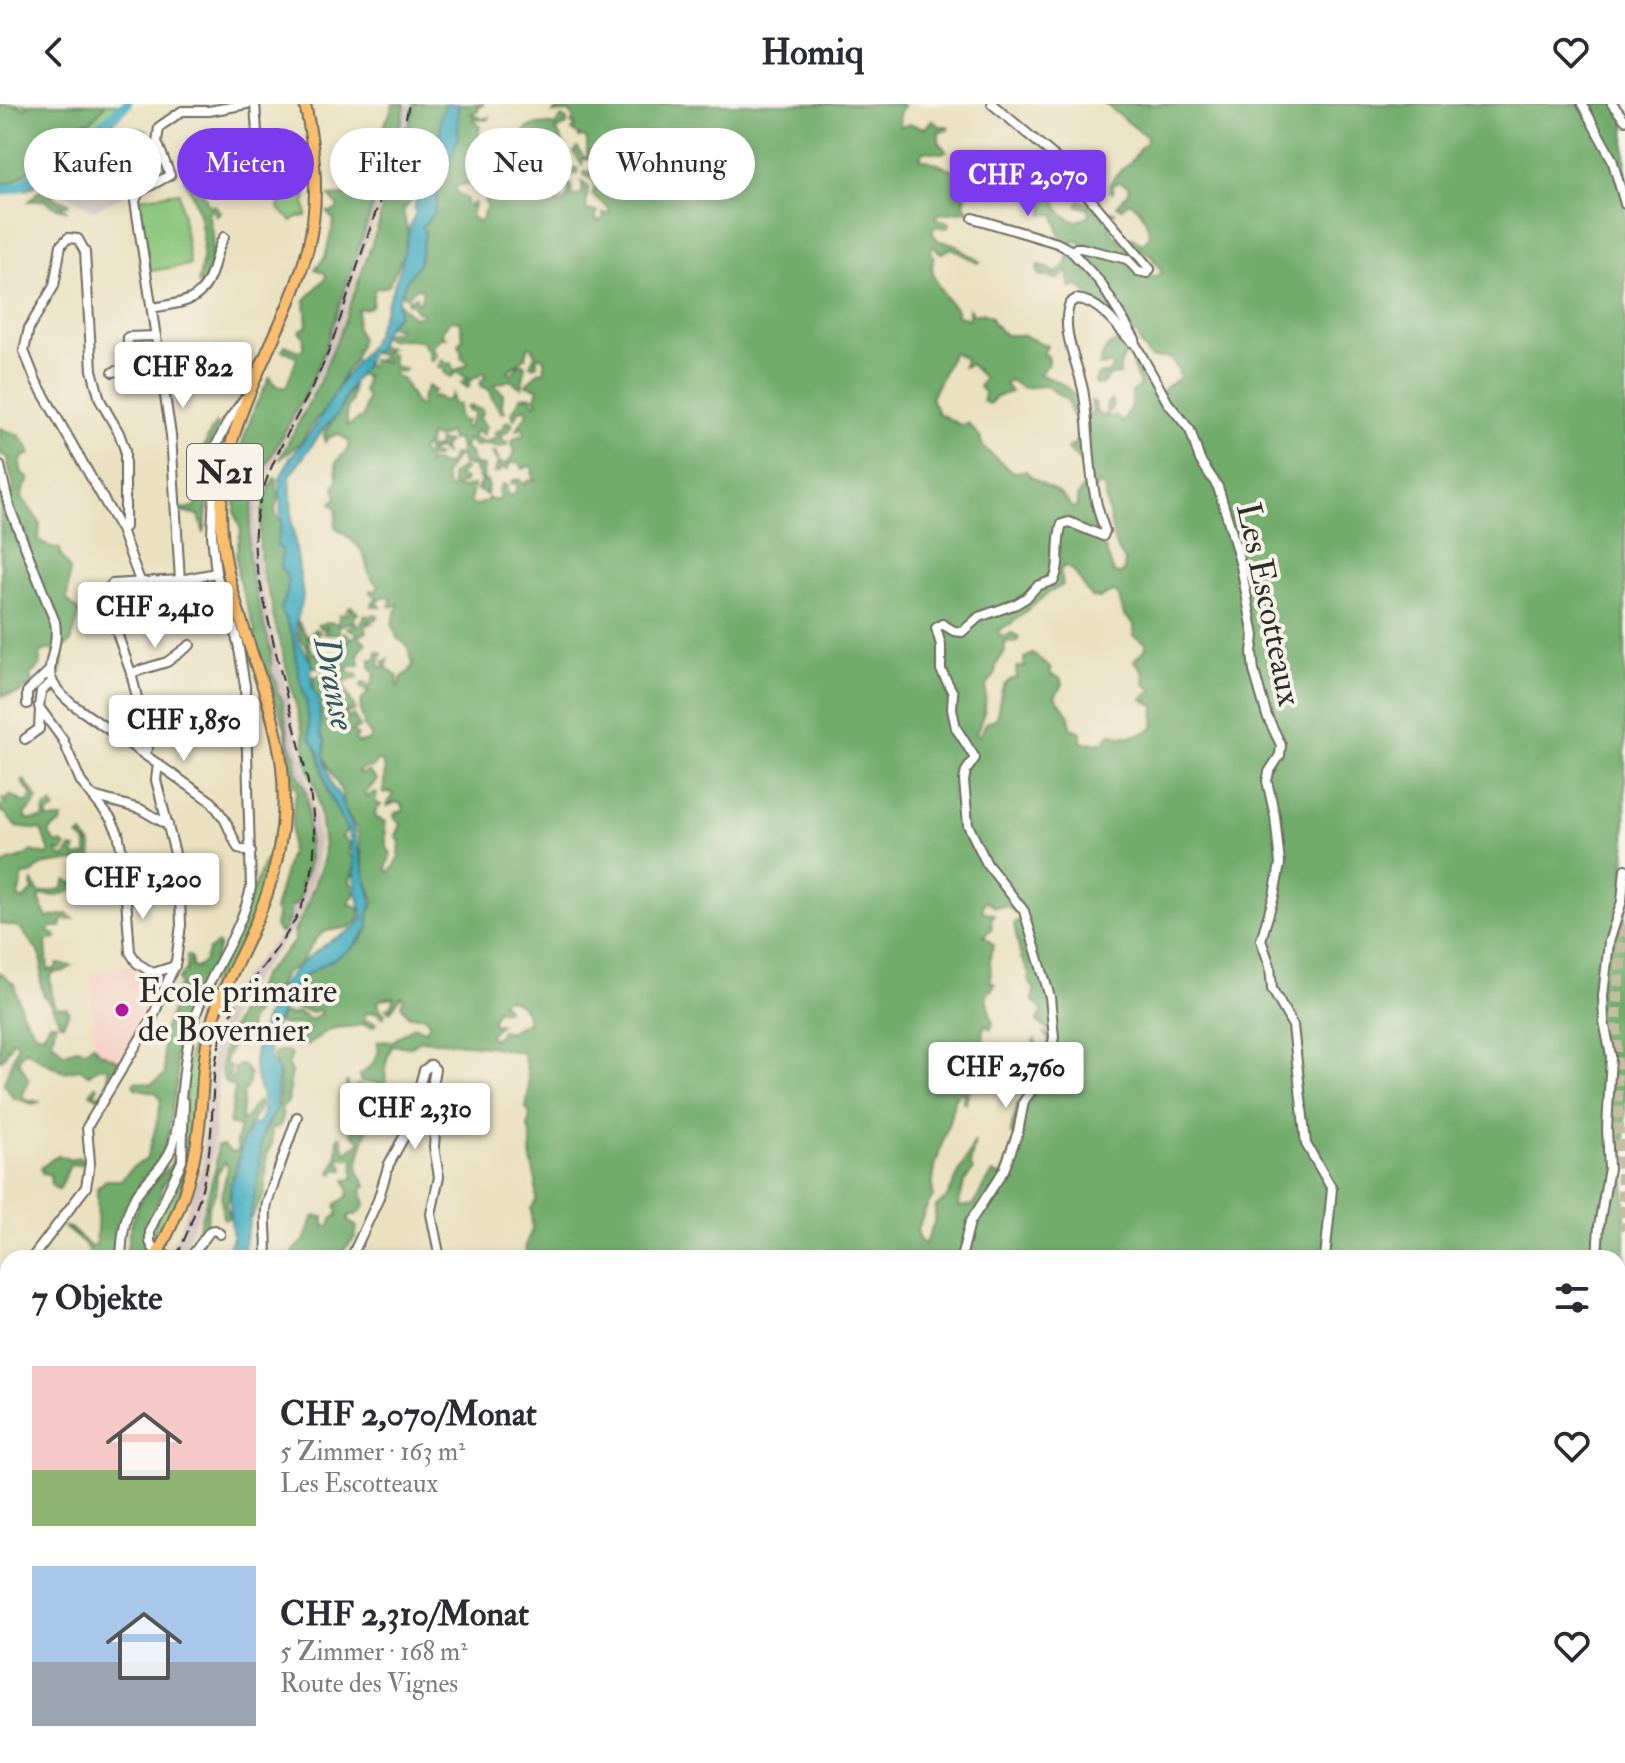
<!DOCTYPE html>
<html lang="de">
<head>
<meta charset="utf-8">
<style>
	body { margin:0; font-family:"IM FELL Double Pica",serif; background:#f7f7f7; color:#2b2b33; height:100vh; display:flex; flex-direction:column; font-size:30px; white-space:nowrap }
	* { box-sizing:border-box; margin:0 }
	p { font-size:26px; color:#7c7c81 }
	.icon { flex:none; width:44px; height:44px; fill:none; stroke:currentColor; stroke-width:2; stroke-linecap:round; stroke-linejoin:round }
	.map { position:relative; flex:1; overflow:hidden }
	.side { position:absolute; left:0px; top:1146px; width:1626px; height:514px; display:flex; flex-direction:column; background:#fff; border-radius:24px 24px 0 0; box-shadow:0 4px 12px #0003 }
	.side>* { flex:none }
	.banner { position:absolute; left:24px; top:24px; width:800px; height:72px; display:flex; gap:16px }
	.price { position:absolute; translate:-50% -68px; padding:0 18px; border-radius:8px; background:#fff; color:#222; font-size:26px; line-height:52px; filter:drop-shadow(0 2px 4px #0008) }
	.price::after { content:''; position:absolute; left:50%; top:48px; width:24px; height:18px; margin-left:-12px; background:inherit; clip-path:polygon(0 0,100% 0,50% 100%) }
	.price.active { background:#7c3aed; color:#fff }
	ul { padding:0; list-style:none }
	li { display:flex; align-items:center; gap:24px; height:200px; padding:0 32px }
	li span { display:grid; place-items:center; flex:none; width:224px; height:160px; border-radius:0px; color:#555 }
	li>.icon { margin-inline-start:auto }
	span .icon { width:96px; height:96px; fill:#fffc; stroke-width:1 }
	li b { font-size:34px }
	h2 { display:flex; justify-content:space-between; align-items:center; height:96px; padding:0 32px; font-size:34px }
	.pill { padding:0 28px; border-radius:36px; background:#fff; box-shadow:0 4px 12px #0003; font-size:28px; line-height:72px }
	.pill.active { background:#7c3aed; color:#fff }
	header { display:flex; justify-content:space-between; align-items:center; height:104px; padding:0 32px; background:#fff; font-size:36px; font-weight:800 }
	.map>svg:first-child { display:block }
</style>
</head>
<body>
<header><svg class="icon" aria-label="back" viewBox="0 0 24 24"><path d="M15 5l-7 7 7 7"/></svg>Homiq<svg class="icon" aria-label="heart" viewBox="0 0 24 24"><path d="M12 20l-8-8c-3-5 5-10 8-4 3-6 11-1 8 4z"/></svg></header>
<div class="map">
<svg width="1625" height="1659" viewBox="0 0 1625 1659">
	<rect width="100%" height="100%" fill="#f7f3e8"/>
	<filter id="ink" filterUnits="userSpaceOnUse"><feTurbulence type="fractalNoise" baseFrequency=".0125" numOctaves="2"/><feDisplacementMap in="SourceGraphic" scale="16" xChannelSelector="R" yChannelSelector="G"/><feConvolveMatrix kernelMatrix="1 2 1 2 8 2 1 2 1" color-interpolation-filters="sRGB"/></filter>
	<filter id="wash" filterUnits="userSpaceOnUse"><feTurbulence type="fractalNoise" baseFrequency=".006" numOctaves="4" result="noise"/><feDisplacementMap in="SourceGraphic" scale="32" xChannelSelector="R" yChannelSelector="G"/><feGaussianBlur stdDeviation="1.8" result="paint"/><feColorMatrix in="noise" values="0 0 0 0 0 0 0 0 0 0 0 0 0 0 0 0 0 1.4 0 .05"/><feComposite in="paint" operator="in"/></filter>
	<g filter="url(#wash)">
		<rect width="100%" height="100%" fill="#eae1c0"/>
		<path fill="#f6d1c5" d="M133,860L152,872L167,869L168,873L157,888L149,917L122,960L120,955L99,948L93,940L91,870Z"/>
		<g fill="#d1bfbf">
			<path d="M405,0H412L409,15L331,250L274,358L257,412L256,442L261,475L317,717L319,739L317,761L305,801L292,827L252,877L231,913L221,943L213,1047L208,1076L198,1112L180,1154H165L178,1130L204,1057L202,1055L210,954L223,902L245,870L285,825L291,809L290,803L305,773L309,757L308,702L305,685L297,668V658L290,640L282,595L277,588L276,577L271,568V547L251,470L248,443L253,396L264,365L310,281L324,247Z"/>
			<path d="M132,33L151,36L168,70L90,108L86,101L60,88L62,79L80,62L82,53L101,49Z"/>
		</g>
		<g fill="#8bc67b" stroke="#5b7853" stroke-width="2">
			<path d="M0,0H130L110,23L69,46L42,74L0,84Z"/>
			<path d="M282,56C309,56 310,62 307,86C306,91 306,95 304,100L307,108L306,112L297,113L292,117L278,104L280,97L268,90L257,92L249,77L251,68L271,69L285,80L290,77L292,69L305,71V68L298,62L287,64L280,58Z"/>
			<path d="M179,88L190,161L150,167L139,94Z"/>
			<path d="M265,755H271C269,803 234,848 216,890C192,948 198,1011 185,1070C179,1096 167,1120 156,1143C145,1118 171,1093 178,1070C181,1060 181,1049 182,1039C187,997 184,954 198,912C217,858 248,808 265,755Z"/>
		</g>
		<g fill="#70ab6b" stroke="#4e6b4b" stroke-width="2" fill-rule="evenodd">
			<path d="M0,0H13L24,5L32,0H106L91,17L80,19L62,32L56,44L35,58L27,68L12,78L0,80Z"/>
			<path d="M393,0H405L402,16L324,247L310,281L264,365L255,386L251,409L248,443L251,470L271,548V568L276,577L277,588L282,595L290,640L296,652L297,668L305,685L308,702L309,757L305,773L300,782L302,789L296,800L290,803V813L283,828L279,829L275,822L277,811L274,806L290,748L294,695L298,686L293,679L285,624L255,536V527L238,473L236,450L241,427L235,409V393L242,340L255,303L270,273L274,280L283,284L287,281L297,254L288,248L282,247L285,241L299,247L303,245L304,233L299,227L307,222L305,196L326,174L325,169L315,165L325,153L334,117L327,108L335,107L338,102L329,92L347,91C356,82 368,57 368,45L372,47L375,45C378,28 389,16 393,0Z"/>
			<path d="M414,0H446C442,12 442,22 440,34C437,46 432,57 433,68L422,86L403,106L408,130L403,152L388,182L374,185L372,201L369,204L358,205L356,223L361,235L355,255L344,270L326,307L316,315L300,339L279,356L318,281L340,229L379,119L383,97L405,37Z"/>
			<path d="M458,0H484L478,3V7L471,10L483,15L489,13L487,16L473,15L480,22L478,33L488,38L483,41L487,46L499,44L503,48L494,50L499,59L493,62L487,78L474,73L477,82L473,85L468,80L455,82L458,90L467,95L466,102L470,103L471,99H475L471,112L477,117L482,116L484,107L488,103L484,97L491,92L489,84L502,76L500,60L511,66L519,63C516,34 520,15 555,22L562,13L567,16V21L555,26C563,33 564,45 571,55L567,64H577L578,68L577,70L566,69V81L559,89L561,94L555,98L560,100C568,97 569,88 568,80L572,81L571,93L582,90V78L588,83L586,106L598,108L595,113L598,118L604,114L603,109H609V104L592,91L595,83L593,76L584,71L585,67L592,68L591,56L583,55L582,62L574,48L578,44L583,53H587V36L584,33L579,34V31L572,27L576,21L571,20L574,14L569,8L553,9L558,4L557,0H901L904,2L899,10L900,23L910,20L925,24L932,16L939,22H948V26L939,27V37L946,47L942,49L923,47L920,54L966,70L969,77L964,100L968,107L938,110L936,115L948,118L949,122L946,124L935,122L932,128L939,137L952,139L980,158L977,159L952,144L941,149L933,142L931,146L934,154C926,170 946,196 957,206V211L969,215V205L973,211L982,209L991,213L993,219L1005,231H1023L1047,242L1043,250L1048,252V260L1039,270C1051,275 1066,279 1073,291L1079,290L1089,312L1093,309L1091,297L1095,298L1096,307L1102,313L1106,310L1107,299L1111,296L1113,301L1106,314L1115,311L1122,319L1132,300V289L1140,281L1132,260L1134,250L1130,247C1121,254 1119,261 1120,271H1111L1102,280L1096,281L1095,278L1098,271L1107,270L1113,264L1110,260L1099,262C1104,245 1109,236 1128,237L1139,255L1146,274L1160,292L1167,282L1180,274L1178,265L1170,254H1151L1141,242L1137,230L1131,229L1079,182L1070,184L1068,167L1058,175L1039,171L1037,162L1041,161L1057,169L1067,160L1069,150L1080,158L1083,154L1078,148L1089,150L1091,144L1075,136L1073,137V142C1057,140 1058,123 1055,110L1043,111L1044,103L1040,95L1049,81L1054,82C1056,101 1057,111 1077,118L1089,111V105L1078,102L1077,100L1080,96L1091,101L1103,115L1111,107L1115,108L1109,125L1144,162L1142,164L1149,171L1156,173L1162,168L1151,152L1128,138L1133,134L1142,140L1150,132C1147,119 1143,104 1129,98L1122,104L1117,102L1127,90L1129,83L1120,78L1113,81V89L1109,87C1110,70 1125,66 1133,55C1138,48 1138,44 1146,39L1147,33L1105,0H1577L1586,9L1591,5L1590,0H1625V1659H1529L1525,1652H1618V1154H969L977,1152L979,1148L976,1146L960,1148L957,1154H525L526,1140L532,1125L531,1105L536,1097V1077L531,1056V1031L528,1024L530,1010L526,1004C531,984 528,968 523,949L488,942L421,936L410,943L392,941C387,954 384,961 386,976C379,994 356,1050 358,1066C359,1073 365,1075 366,1082L362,1084L365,1102L356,1111H351L348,1113V1117L357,1123L355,1134L342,1147L343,1154H291L295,1145L304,1137L314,1112L324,1113V1122H330L332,1115L338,1111L336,1100C350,1091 352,1092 345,1076L353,1075L354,1055H340L338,1059L342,1060L344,1066H336L333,1070L331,1068L337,1054L338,1033L341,1032L345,1049L361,1038L351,1029L356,1001L344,996L346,978H348V987L353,990L357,981L372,987L376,985V978H361L359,972L373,960L379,946L377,938L393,937L414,922L426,926L430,920L425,912H409L401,901L404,894L401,892L390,908L386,904L391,902L394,893L381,895L378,898L380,905L385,910L383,914L376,908L366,909L364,916L376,919L373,923L361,920C352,925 345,922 335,924C323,927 317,935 307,942L302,939L296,943L295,941L305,933L309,925L301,920L284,921L277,918L283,909L291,911L298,908L311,916L321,909L319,906L311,908L295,904L291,887C311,858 353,856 369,824L368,811L375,798L365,773L358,728L344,703L342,689L324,653L325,638L320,629V606L314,590V576L312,572L318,573L323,570L324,565L313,563L306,541L300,535L298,517L307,533L315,525L320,527L317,533L310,535L308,539L313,549L315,550L318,545L320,556L328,568L342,566L346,563L341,557L335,559L332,557L335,552L345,549L339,543L350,536L343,535L344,528L353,534L358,529L347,524L353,521L352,518L339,522V529L323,530L328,522L323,525L318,521L328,518L338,520L339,511L352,508L351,505L347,506L351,502L358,509L354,514L357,522L361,520L365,510L369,513L373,510L378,511L376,515L365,518L372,519L365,522L367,528L358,532L366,539L358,550L360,561L348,563L349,569H356L358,573L342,578L355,605L353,608L343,604L342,608H349L346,613L348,615L353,611L360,623L352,628L358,632L355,636L358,639L368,637L371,631L364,623C365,614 357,606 362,596C364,592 367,590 369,587L361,584V580L365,578L370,583L375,570L370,562V555L375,556L377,547L382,549L379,561L384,564V557L388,555L387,564L398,573L397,582L399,584L402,573L410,567L413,560L407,541L397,534L392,519L399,500L391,503L389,501L392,495L384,492L377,498L381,503L372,502L373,497L378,494L370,489V486L376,487L379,482C362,468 370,456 359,443C353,436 343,429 335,423L337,405L331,399L337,393L334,384L337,376L336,358L347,346L350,338L338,330L329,333L325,338L324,329L339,308L353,280L351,298L347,305V322L363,313L367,293L363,287L366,273L358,271L365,262L371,261V256L387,258L386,254L379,255L382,251L370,249L376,248L379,242L390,244L383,247L392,250L393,262L405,265L403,268L396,267L393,271C410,277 406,288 417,301H422L421,296L428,282L435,287L431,289L433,294L436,292L444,297L449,295L452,290L453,299L459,300L458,311L462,317H466L463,321L467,325L474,310L472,306L468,308L466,304L470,302L482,306V311L478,314L486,323L482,332L476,326L472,333C479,339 489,339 496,333L495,327H500L507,317L513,320L509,327L501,331V336L508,338L507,341L496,344L489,340L475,342L467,335L464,344L469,348L475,361L484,362L483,375L488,379L487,391L477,386L481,378L474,363L462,359L458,335L451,336L449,329L438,334L429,332L428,340L421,347L425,353L428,350L427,344L437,343L439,337L448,338L443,343L445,350L438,345L431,347V349L438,352L434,355L430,352L427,361L432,358L446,361L451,359L453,350L458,351L444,371L449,385L453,383L451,371L463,363L465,366L456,374H464L465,377L456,383L459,385L474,381L470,398L475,402L487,397L488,394L494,397L501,393L498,387L503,380L507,382V390L512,392C516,388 518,383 516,378L512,380L511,377L519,375L524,381L527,377L535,376L532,372L533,364L529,362L523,365L519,358L509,360L508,366L501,364L498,369H494L498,359L492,348H495L500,360L508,359L515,348L512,339L514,334L525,330L522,322L519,326H516L528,308L525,304L518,308L514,315L512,309L521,293L531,292L534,300L538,298L535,294L538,284L526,281L538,268L545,267L544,255L539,252L536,257L538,261L535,263L530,261L535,251L532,242H529L526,253L508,267L512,270L520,259L525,261L522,284L510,276L494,281L503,290L502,303L505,307L502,309L491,293L490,286L480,282L481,277L486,273L484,269L467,278L470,281L468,284L461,279L467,274L457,268L451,273L444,269L445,265L438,263L442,256L447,260L451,259L454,267L467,261L468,258L461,254L462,249L459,241L463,233L460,217L451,216L443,226L442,231L448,234H440L432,243L436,250L433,257L430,256L429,249L422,237C410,236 400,234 387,236L383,232L387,229L397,228L398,225L389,222L388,218L399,207L398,198L412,213L422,211V208L417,207L411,199L408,200L407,196L416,192V198L421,197L423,185L416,184L407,193L402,190L406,177L419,159L425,128L422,123L434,108L441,79L454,46L458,32ZM953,248L965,254L963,263L970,260L984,274L979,283L984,288L983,297L989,300L997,292L1011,288L1005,280L1009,276L1023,284L1046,282L1068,297L1071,311L1079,317L1078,333L1075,340L1067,345L1082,359L1084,371L1085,380L1077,394V403L1071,404C1064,385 1037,382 1026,367L1012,368L983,343L980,333L968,319L960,321L938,309L931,294ZM1102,381L1104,384L1115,441L1125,457L1124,467L1121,470L1114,469L1105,444L1091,432L1099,421C1095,403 1089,403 1096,383ZM1064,462L1073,466L1091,493L1100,494L1113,488L1118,490L1124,511L1134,520V532L1146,539V544L1134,556L1143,567L1145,580L1153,586L1142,595L1155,602L1154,623C1143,631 1124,636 1111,629L1104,638L1084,639L1081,637V628L1071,624L1069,611L1055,592L1063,580L1060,574L1051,571L1050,563L1033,550L1024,554L1025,563H1016L1017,574C995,577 1003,600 995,615L986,619L980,631H976L985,605L986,582L995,571L996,561L1004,549L1006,537L1014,539L1019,535L1018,532L1011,529L1007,532L1001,533L998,526L1012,519L1048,489L1063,481L1060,467ZM377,656L382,658L385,666L383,690L390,688L393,691L387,702L397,698L404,703L403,707L395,709L394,713L401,721L396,732L400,738L399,752L395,762L389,768L386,765L391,750L386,742L385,718L375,713L376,706L381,701L375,698L377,690L374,688L368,693L364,691L377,676L368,667L362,670L357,668L363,664L373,663ZM985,796L995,803L1007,802L1016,809L1023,810L1025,816H1018L1014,821L1021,854L1029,869L1028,877L1034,884L1033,897L1043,907L1037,917L1051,929L1050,932L1045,930L1049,937L1048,945L1037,942L1035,934L1034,941L1048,949L1045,961L1029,972L1030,978L1037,983L1032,995L1017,999C1016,1012 1011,1018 1011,1031L1017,1033L1001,1073L993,1069L983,1083L974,1101L958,1103L964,1079L973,1066L970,1061L975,1037L946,1095L936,1102L934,1119L925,1140L919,1136L917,1125C923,1114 925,1103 933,1093C929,1061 951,1025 954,995L959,989H964L963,998L966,1000C969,980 987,942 983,924L986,921L990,925L993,921L986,893L995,880L990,877C993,864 986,853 994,841L984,832L992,824L991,816L995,810L982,807ZM505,894C518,896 528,904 527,918L508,928L501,926L498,932L492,935L490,930L500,920L494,921L492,916L497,905L504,907L507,904L501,898Z"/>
			<path d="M121,23C131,27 140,22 148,28L149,31L143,36L132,33L101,49L82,53L80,62L50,87L54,94L69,99L68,101L60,102L68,107L57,104L44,96L29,97L46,80L40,79L25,86L44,75L47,66C72,55 95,30 121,23Z"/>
			<path d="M186,73L201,83L208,101L216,102L220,108L216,112L212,105L208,108C214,133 216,158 201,182L198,180C205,151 205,120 193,92C190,85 186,82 184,75Z"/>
			<path d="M216,319L218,322C203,357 211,395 204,430L199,411L178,408L177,405L194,404L198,399C201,370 198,344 216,319Z"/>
			<path d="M0,324L19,331L30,346V350L23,353L20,361L22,370L27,372L29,377L23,386L22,393L40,419L39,437L45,441L60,445L61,452L70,466L67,496L79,508C78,520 73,527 71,538L61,546L63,554L60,570H57L60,565L57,549L49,545L40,549V562L30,571L32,579L28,584H25L20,589L2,592L0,386L2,391H12L14,382L8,362L9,354L0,350Z"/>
			<path d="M274,374L277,375L276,381L279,392C274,407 273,405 281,419L277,437L283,450L281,464C293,475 287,492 281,505L292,530L300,577L306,595L310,633L318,648L328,688L347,726L342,733L350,740L348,750L354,753L356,759L350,777L355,789L349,800L359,803L360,814C350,829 338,822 325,828C314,833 307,850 300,859C296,865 289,866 284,869L278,883L266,890L248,920L251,928L249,931L238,929L233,932C233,944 226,950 225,960L231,963L229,973L234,974V965L239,961L244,962L250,970L248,981L243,989L241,1017L246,1015L255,999L259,998L260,1002C254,1015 246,1026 242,1040C238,1052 235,1065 232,1076C229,1086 232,1092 226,1100L229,1112L227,1115L223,1114L221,1093L228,1063L225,1058L217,1070L216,1088L208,1102L207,1123L190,1149L186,1151L184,1150L195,1135L216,1062L217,1041H223L232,1049L238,1046L236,1038L240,1023L229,1020L235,984L225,978C212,947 238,917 248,889L255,885L262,871L295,837L294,828L306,804L323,756L324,743L317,688L308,664L303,629L272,508C273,495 266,485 263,472C257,439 258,403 274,374Z"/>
			<path d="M24,676L38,695L29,707L25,708V713L29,716L43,715L45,705L52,700L55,705L48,710L47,715H62L61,720L53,724L49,729L55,739H62L66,742L63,748L57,747L59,752L65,753L71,744L76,745L73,750L76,753L87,751V740L78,732L82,730L92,742L91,756L98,757L91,767L93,773H90L88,766L82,768L87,764V758C69,756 59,758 41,761L32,770L23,771L18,792L22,796L33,787L31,780L33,777L38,788L41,789L62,785L66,776L75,780L73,786L58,792L43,791L39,794L47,814L67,810L74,815L63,816L61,823H52L48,827L56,832L55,835L46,837L48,866L55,865L58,860L72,862L64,867L53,869L50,873L53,898L56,903L67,904L69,908L63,920L59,918C57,909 49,899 44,891C37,878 44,866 41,853C40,850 23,828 19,823L0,820V768L6,758L23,753L32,747L47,751L50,748L41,726L16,723L5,709L0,707V702L7,700L2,697L3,694H9L10,691L23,698H28L32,690L22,679Z"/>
			<path d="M216,840L219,841L213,863L189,909L180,944L175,953L178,971L165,1047L157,1063L144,1073L120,1121L115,1154H93L84,1140L64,1123L70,1124L91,1143L95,1142C99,1123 97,1103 97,1084L106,1076H121L134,1062L146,1056C153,1036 158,1017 161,996L157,989L135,984L133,980L135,977L151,980L165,971L162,932L175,899V888L180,881L178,876L187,865V851L191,853L192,863L196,864L204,858L208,847Z"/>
			<path d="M0,868L14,880L22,909L35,929L43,931L50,919H56L52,937L64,950L76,944L86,946L93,940L99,948L122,958L117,973L110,974L104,992L99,994L90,990L95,982L98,983L94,991L99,992C106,986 110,972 107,963L98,964L88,971L80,965L63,968C50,961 36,954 26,946L18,955L29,976L22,990L25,995L39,998L33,1000L13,994L4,979L18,940L13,936L4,953L0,956Z"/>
			<path d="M278,947H286L292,951L288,961L291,968L288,999L281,1003L283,1013L280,1022L272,1025V1040L267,1049L264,1090L251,1114L248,1113L259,1067L261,1037L279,999L280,974L273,952Z"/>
			<path d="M180,1041L183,1046L175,1066L162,1082V1090L155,1102L144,1148L141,1154H126L129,1129L137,1102L153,1078L170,1062Z"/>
			<path d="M58,1051L70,1056L77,1053L86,1056L83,1060L70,1061L59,1086L51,1081L50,1070L42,1069L41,1064Z"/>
			<path d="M0,1550L1,1555L8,1560V1652H43L40,1657L0,1659L4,1647L0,1637Z"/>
			<path d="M404,1652H897L917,1659L921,1655L925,1656L924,1659H410Z"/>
			<path d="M1048,1652H1398L1393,1659H1045Z"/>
		</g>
		<path fill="#41acc0" stroke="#366c76" stroke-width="2" d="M446,0H458V32L454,46L441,79L434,108L422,123L425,128L419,159L406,177L397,199L398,210C387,221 380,230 378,246L370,249L365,262L351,281L337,311L325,323L290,372L292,418L303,493L296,520L297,534L311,558L312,583L319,597L320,629L325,638L324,653L333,684C344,693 344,710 352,721L372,798L368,811L369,824L351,845L304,872L289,891L270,932L269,953L278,968L276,1005L264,1025L261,1037L259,1067L242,1154H224L233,1134L230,1110L231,1078L237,1067L242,1038L249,1028L248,1022L258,1020C271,1002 255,980 254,961C254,944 264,917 270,901C282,874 305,854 329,838C341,830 357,827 363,813L355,780V766L349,730L328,688L319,648L310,633L306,595L300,577L292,529L281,505C287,492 293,475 281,464L282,445L276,441L281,424L280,375L290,354L313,325L344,274L372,238L401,163L410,122L415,111V99L433,68L432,62L441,31L440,15Z"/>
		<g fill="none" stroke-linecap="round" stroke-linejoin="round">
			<path stroke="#41acc0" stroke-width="11" d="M0,87L21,82L92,30L126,0"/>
		</g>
	</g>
	<g filter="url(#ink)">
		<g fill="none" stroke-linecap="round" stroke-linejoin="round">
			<path stroke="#c4bda2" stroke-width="11" stroke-dasharray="11 5.5" stroke-linecap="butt" d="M1625,822C1609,923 1619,1024 1625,1126"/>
			<g stroke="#6e6b5f" stroke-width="12">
				<g id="minor">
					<path d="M255,0L258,42L280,48L283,52"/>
					<path d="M1582,0L1612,55L1625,100"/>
					<path d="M1612,0L1625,16"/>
					<path d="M973,114L1057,139L1072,147"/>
					<path d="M152,204C184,198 203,199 213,164C216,153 218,142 224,133"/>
					<path d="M1134,238L1168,299L1190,326L1200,356L1218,383L1231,426L1241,462L1254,532L1252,548L1254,567L1267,612L1281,641L1280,651L1269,668L1267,677L1275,712L1280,760L1274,792L1261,836L1270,862L1272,885L1293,922L1306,1040L1332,1085L1325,1154"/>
					<path d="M113,268L121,266L127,256L128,233L156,232"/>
					<path d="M0,362L9,402L55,518C61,557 31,566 72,600L212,698L225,716L238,744L251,748"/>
					<path d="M121,426L125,423V346L119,329L100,296L92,266L85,148L78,135L68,134L61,141L54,182L29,224L24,247L36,277L121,426L140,477"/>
					<path d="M180,476L171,331L135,97L139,88L170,71L157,38L159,23L182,7H209L247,0"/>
					<path d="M153,477L168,523"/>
					<path d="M131,569L167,558L190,541"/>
					<path d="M52,578L41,587L39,603L63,636L81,678L111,715L118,729L123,754L130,848L137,859L153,869L175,862"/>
					<path d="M27,600V588L49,567"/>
					<path d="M25,635L39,625L40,605"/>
					<path d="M144,650L148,643L147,635L131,569L104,492L112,480L180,476L216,469"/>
					<path d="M93,692L140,705L168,721"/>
					<path d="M153,1144L150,1138V1126L182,1057L184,998"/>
					<path d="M165,1151L168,1153"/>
					<path d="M32,1154L86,1083L90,1059L87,1023L152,915L176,857L181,821L179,765L156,676L158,660"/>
					<path d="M121,1154C122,1131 125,1106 139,1087C151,1072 166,1060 173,1041C184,999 181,955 195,913C209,869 242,829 251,783L245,582L238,539L216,469L212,431L216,342L228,317L244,295"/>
					<path d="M190,1154L210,1127L215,1126L220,1130"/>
					<path d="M266,1154C269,1135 263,1118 267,1099L297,1013"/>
					<path d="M351,1154L378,1096L389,1060L406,1029L424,966L431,961L435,965L433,976L436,1014L434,1043L439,1073L431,1110L440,1154"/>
					<path d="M961,1154L970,1118L1004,1066L1018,1028L1024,997L1048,964L1054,933L1050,893L1024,807L987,760L968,721L964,677L966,667L975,654L956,624L952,605L953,589L941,566V541L936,524L942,520L954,527L962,528L979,513L1016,500L1026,494L1037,482L1054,476C1062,459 1055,438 1062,420L1069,418L1103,432L1105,427C1087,380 1091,339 1084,291C1080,263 1059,227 1070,199L1076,195C1098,196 1118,222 1131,238H1134L1135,235L1100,178L1072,148L1076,144H1081L1127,155L1138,167L1147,169L1150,165L1053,51L992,0"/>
					<path d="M1597,1154L1599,1122L1609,1064L1607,1025L1611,952L1604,917L1603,892L1609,838L1622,797L1625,765"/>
					<path d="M0,1262C11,1239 0,1215 8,1191"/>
					<path d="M0,1443L8,1470"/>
					<path d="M821,1652L822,1659"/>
					<path d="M1279,1652L1282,1659"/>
					<path d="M1546,1652L1547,1659"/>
					<path d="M69,1659V1652"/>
					<path d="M112,1659L114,1652"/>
					<path d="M218,1659L222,1652"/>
					<path d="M1313,1659L1317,1652"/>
					<path d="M1438,1659L1441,1652"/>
					<path d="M1470,1659L1472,1652"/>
				</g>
			</g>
			<g stroke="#6e6b5f" stroke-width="14">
				<g id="major">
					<path d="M155,1154C178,1113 194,1070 199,1023C203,989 202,955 211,921C219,892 234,866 247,838C274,782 289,726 282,663C271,570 213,484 222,388C231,298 286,228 308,144C320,96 315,47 305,0"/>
					<path d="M152,1659L153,1652"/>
				</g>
			</g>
			<use href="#minor" stroke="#fff" stroke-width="8"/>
			<use href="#major" stroke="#fbbd6e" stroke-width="10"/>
			<g stroke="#2b2b2b" stroke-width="2" stroke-dasharray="12 6" stroke-linecap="butt">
				<path d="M176,1154C193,1118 207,1078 210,1038C214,1006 211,973 219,942C233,884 284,850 304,796C329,730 303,659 287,594C276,549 265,504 256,458C245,379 300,319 328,249C343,209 355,168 369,128C383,86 400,44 409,0"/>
				<path d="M175,1652L176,1659"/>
			</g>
		</g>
	</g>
	<circle fill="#b5179e" stroke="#f7f3e8" stroke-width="3" cx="122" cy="906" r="8"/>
	<g text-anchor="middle" stroke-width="8" stroke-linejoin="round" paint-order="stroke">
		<rect fill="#f7f3e8" stroke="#686764" stroke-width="2" x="187" y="340" width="76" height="56" rx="6"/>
		<g font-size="32" font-weight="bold" fill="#2b2b2b">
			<text x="225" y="379">N21</text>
		</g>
		<g font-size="34" fill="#2b2b2b" stroke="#f7f3e8">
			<text transform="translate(1270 500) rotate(78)" y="12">Les Escotteaux</text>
		</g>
		<g font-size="34" fill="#2b2b2b" stroke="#f7f3e8" text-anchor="start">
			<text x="138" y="898">Ecole primaire<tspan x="138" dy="39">de Bovernier</tspan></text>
		</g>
		<g font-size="36" font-style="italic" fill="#33585f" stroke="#f7f3e8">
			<text transform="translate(336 579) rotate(79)" y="13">Dranse</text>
		</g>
	</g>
</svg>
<b class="price active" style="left:1028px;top:114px">CHF 2,070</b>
<b class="price" style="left:183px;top:306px">CHF 822</b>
<b class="price" style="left:155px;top:546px">CHF 2,410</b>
<b class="price" style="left:184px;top:659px">CHF 1,850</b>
<b class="price" style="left:143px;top:817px">CHF 1,200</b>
<b class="price" style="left:1006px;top:1006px">CHF 2,760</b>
<b class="price" style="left:415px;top:1047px">CHF 2,310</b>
<div class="banner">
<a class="pill">Kaufen</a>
<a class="pill active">Mieten</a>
<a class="pill">Filter</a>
<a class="pill">Neu</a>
<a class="pill">Wohnung</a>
</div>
<section class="side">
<h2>7 Objekte<svg class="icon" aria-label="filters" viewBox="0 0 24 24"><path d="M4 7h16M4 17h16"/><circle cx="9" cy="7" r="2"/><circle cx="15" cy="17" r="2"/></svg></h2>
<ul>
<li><span style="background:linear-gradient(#f6c9c9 65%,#8fb573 0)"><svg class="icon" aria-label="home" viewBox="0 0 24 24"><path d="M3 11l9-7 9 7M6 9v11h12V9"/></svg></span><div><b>CHF 2,070/Monat</b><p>5 Zimmer · 163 m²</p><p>Les Escotteaux</p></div><svg class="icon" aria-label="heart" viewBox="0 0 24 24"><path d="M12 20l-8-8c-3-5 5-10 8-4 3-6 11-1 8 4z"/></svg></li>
<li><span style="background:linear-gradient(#a9c7e8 60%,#9aa5b1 0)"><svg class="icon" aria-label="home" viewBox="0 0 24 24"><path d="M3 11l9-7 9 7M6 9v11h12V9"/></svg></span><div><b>CHF 2,310/Monat</b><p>5 Zimmer · 168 m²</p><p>Route des Vignes</p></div><svg class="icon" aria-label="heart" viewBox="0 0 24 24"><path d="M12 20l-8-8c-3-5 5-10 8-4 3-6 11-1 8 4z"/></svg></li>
</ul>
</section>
</div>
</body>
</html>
